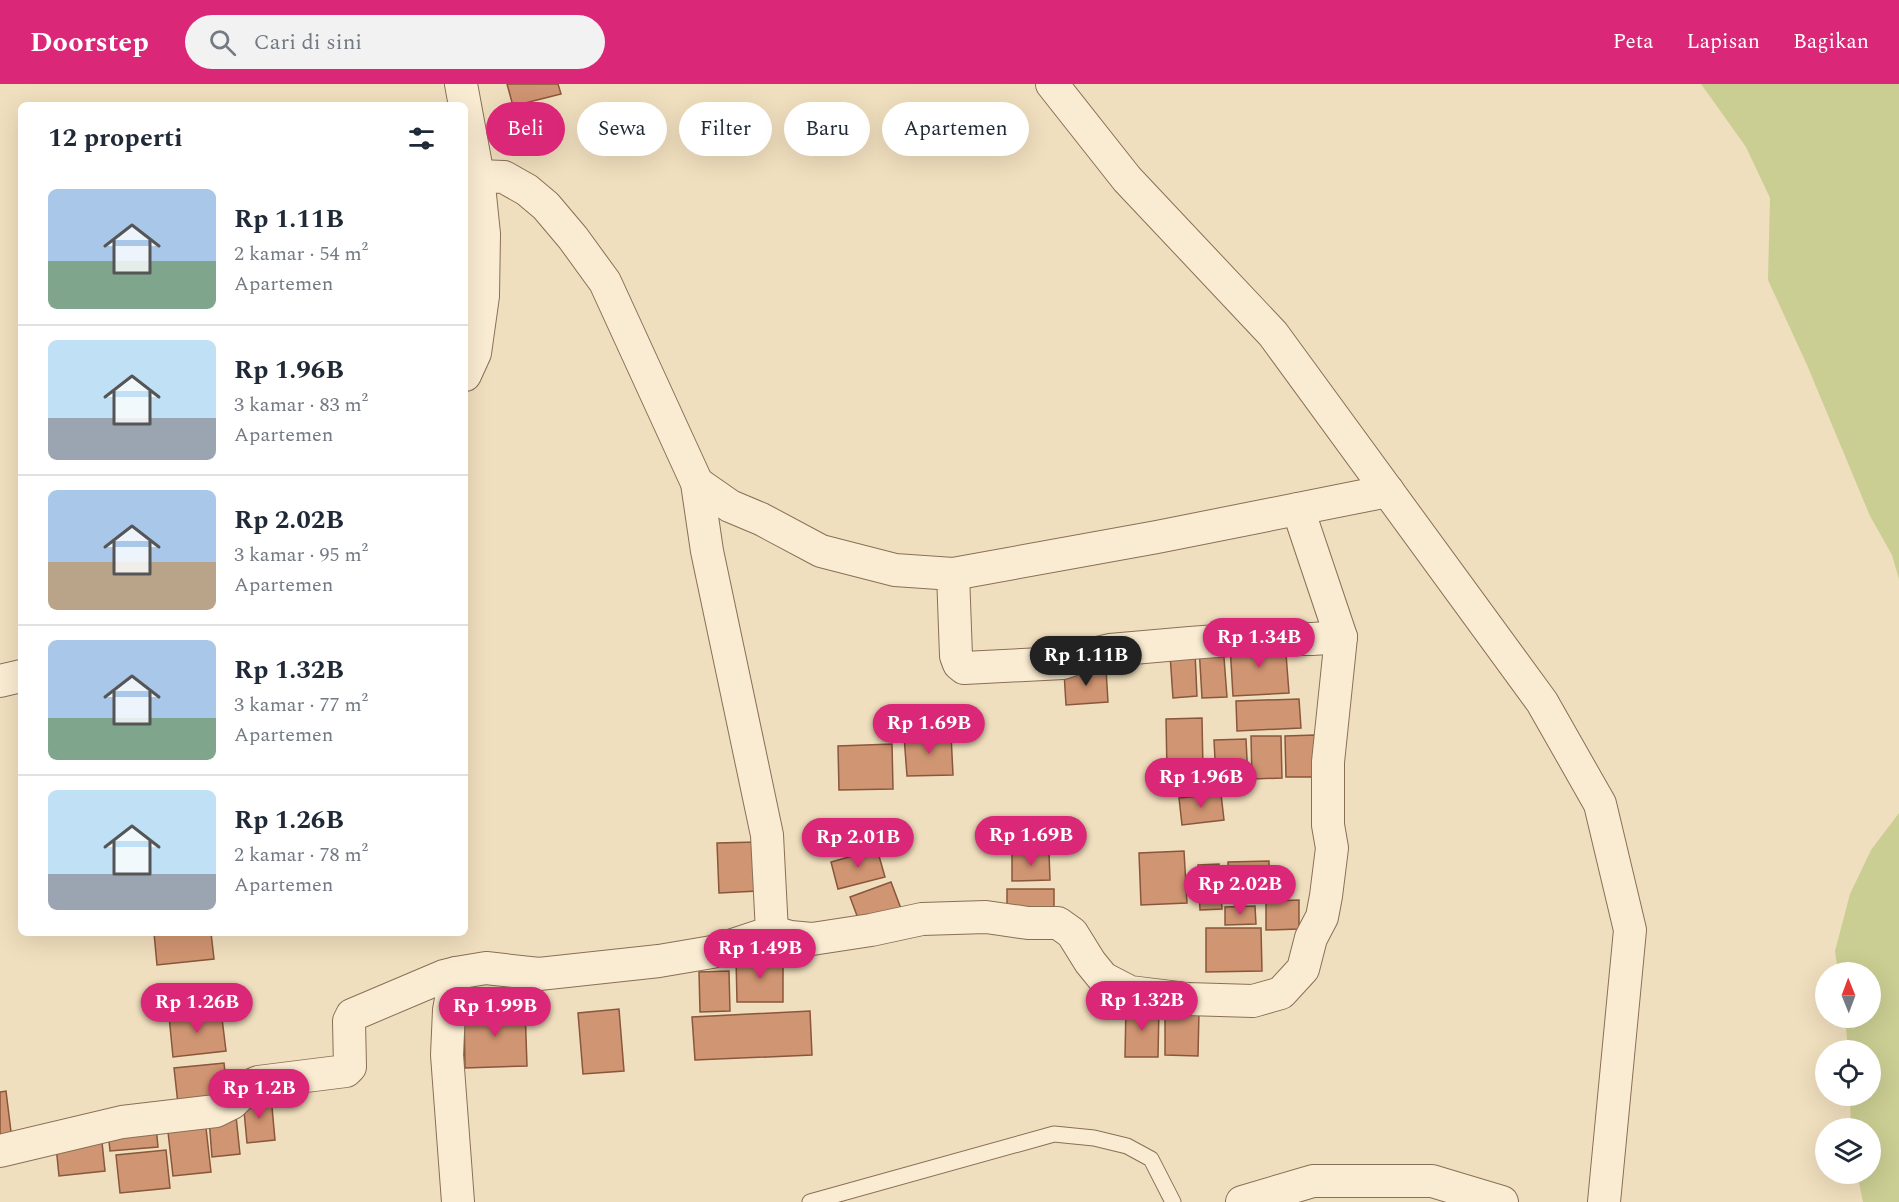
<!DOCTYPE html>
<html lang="id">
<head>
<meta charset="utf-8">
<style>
	body { margin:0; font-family:Spectral,serif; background:#f2f2f3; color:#1f2937; height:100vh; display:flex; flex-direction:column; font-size:22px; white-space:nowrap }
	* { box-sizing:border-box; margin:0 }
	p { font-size:20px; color:#747a83 }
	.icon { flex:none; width:33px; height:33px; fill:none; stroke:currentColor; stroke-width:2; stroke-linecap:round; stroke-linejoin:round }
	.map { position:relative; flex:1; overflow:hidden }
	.sheet { position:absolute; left:18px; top:18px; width:450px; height:834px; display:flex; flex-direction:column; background:#fff; border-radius:9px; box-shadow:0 6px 24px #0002 }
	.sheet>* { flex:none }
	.top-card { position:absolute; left:486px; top:18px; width:570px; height:54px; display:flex; gap:12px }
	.needle { width:39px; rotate:359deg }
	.tools { position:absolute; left:1815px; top:878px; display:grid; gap:12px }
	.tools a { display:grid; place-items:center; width:66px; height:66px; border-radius:50%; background:#fff; box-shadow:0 6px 24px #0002; font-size:30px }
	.price { position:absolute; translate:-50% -51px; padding:0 14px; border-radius:21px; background:#db2777; color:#fff; font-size:20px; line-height:39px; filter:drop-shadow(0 2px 3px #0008) }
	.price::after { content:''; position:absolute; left:50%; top:36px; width:18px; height:14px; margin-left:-9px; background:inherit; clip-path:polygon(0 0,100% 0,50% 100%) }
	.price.on { background:#222; color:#fff }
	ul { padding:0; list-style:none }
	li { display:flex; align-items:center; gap:18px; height:150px; padding:0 30px }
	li+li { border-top:2px solid #e0e1e3 }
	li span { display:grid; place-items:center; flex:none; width:168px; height:120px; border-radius:9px; color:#555 }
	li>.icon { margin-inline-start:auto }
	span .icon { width:72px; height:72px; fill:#fffc; stroke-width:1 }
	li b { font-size:26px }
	h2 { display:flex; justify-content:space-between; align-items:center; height:72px; padding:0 30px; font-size:26px }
	.chip { padding:0 21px; border-radius:27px; background:#fff; box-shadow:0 6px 24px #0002; font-size:21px; line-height:54px }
	.chip.on { background:#db2777; color:#fff }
	header { display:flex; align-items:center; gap:36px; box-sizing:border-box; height:84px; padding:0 30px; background:#db2777; color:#fff }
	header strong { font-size:28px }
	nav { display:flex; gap:33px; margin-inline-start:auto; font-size:21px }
	.search { width:420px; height:54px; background:#f2f2f3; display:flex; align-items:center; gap:15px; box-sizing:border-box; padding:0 21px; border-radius:33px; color:#747a83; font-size:22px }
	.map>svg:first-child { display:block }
</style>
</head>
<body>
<header>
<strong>Doorstep</strong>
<div class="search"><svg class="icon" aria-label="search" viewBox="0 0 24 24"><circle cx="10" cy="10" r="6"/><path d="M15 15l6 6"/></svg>Cari di sini</div>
<nav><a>Peta</a><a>Lapisan</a><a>Bagikan</a></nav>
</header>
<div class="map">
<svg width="1899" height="1118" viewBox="0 0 1899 1118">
	<rect width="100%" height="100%" fill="#f0dfbe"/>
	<g fill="#cace92">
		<path d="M1701,0H1899V495L1892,471L1870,432L1807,281L1768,196L1770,114L1746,63Z"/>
		<path d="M1899,729V1118H1863L1857,1089H1870V1044H1851L1850,1011H1870V966H1848L1845,933H1870V888H1838L1835,867L1850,810L1871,766Z"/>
	</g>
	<g fill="#d09572" stroke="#89573b" stroke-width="1.5">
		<path d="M507,0H558L561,10L513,22Z"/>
		<path d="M1285,557L1289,609L1233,612L1230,561Z"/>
		<path d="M1223,561L1227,613L1202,614L1199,563Z"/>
		<path d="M1195,569L1197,612L1173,614L1170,571Z"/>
		<path d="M1106,585L1108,618L1066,621L1064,588Z"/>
		<path d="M1299,615L1301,644L1237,647L1236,617Z"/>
		<path d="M1202,634L1203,686L1167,687L1166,635Z"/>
		<path d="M951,650L953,691L907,692L904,652Z"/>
		<path d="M1315,651L1316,693H1286L1285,652Z"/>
		<path d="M1251,652H1281L1282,694L1252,695Z"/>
		<path d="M1246,655L1248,695H1216L1214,656Z"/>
		<path d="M892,660L893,705L839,706L838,662Z"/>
		<path d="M1221,710L1224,736L1182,741L1179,714Z"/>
		<path d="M757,758L758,807L719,809L717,759Z"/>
		<path d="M877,765L885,793L838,805L831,778Z"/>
		<path d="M1184,767L1187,819L1141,821L1139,769Z"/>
		<path d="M1049,769L1050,796L1012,797V770Z"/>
		<path d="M1269,777L1270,814L1229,815L1228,778Z"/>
		<path d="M1219,780L1222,825L1200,826L1198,781Z"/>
		<path d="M891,798L903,830L862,845L850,813Z"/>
		<rect x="1007" y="805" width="47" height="31"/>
		<path d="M1299,816V845L1266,846V817Z"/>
		<path d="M1255,822L1256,840L1225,841V823Z"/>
		<path d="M1206,844H1261L1262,887L1206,888Z"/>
		<path d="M154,849H211L214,875L157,881Z"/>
		<path d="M736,874H783V918H737Z"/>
		<path d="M729,887L730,927L700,928L699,888Z"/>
		<path d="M1126,922L1159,923L1158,973H1125Z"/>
		<path d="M525,923L527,982L465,984L464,925Z"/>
		<path d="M619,925L624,987L583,990L578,929Z"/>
		<path d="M221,926L226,967L173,973L169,932Z"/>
		<path d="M810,927L812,971L695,976L692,933Z"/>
		<path d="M1165,927H1199L1198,972L1165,971Z"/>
		<path d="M224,979L228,1015L178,1020L174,984Z"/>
		<path d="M6,1007L12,1056L0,1058V1008Z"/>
		<path d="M271,1012L275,1056L247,1059L243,1016Z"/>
		<path d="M236,1032L240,1070L212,1073L209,1035Z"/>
		<path d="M156,1042L158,1063L110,1067L108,1047Z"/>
		<path d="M206,1044L211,1088L173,1092L168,1048Z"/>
		<path d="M102,1058L105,1087L59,1092L56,1062Z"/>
		<path d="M166,1066L170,1104L120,1109L116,1071Z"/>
	</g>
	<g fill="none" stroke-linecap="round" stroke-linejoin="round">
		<g stroke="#896f56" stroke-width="17">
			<path id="lane" d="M810,1118L1054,1050L1094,1054L1127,1062L1151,1075L1173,1118"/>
		</g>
		<g stroke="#896f56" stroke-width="34">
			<g id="street">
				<path d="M461,0L478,92L484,150L483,212L475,269L465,291"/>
				<path d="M1052,0L1127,95L1273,250L1542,618L1600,720L1630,846L1604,1118"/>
				<path d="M697,399L730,422L761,435L821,467L895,486L953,490L956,572L959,580L964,584L1063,579L1080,573L1110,566L1190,559L1244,555H1312L1341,553L1328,678V741L1332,764L1326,812L1322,833L1311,854L1303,885L1281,909L1253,917L1187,915L1130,908L1103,894L1090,878L1072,849L1058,839H1028L986,833L922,835L871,846L812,855L790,853L772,848"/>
				<path d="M1298,425L1341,553"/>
				<path d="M953,490L1157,453L1388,407"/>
				<path d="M0,597L21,592"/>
				<path d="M456,889L449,926L447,971L458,1118"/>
				<path d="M0,1067L122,1038L216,1027L232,1019L249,1002L258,998L346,987L350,983L349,937L352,931L444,892L456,889L486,884L539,890L659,877L712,868L772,848L767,751L707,467L697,399L605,198L573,154L546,122L527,106L504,93L478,92"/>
				<path d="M1242,1118L1313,1097H1432L1502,1118"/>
			</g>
		</g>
		<use href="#lane" stroke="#faecd2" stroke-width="15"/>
		<use href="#street" stroke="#faecd2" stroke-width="32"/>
	</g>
</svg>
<div class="tools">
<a><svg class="needle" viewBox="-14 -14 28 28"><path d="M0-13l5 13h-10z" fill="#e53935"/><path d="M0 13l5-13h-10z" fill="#747a83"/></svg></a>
<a><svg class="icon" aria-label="locate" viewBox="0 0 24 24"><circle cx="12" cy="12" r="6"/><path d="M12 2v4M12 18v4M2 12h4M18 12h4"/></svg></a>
<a><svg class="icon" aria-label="layers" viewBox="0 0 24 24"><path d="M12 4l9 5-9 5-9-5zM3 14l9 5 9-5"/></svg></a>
</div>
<b class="price" style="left:1259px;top:585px">Rp 1.34B</b>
<b class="price on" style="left:1086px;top:603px">Rp 1.11B</b>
<b class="price" style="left:929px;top:671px">Rp 1.69B</b>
<b class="price" style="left:1201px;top:725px">Rp 1.96B</b>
<b class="price" style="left:1031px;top:783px">Rp 1.69B</b>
<b class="price" style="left:858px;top:785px">Rp 2.01B</b>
<b class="price" style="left:1240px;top:832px">Rp 2.02B</b>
<b class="price" style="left:760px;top:896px">Rp 1.49B</b>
<b class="price" style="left:1142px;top:948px">Rp 1.32B</b>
<b class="price" style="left:197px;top:950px">Rp 1.26B</b>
<b class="price" style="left:495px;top:954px">Rp 1.99B</b>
<b class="price" style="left:259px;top:1036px">Rp 1.2B</b>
<div class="top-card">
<a class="chip on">Beli</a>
<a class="chip">Sewa</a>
<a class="chip">Filter</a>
<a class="chip">Baru</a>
<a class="chip">Apartemen</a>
</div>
<section class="sheet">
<h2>12 properti<svg class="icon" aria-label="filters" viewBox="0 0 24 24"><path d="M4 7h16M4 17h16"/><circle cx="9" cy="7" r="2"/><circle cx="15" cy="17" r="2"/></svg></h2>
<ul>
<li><span style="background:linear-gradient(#a9c7e8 60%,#7fa58c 0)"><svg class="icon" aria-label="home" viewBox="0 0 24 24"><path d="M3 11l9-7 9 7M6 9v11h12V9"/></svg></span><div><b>Rp 1.11B</b><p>2 kamar · 54 m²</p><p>Apartemen</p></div></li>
<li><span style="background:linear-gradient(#bfe0f5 65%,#9aa5b1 0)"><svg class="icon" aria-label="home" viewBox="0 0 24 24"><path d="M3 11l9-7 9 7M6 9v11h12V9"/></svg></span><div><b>Rp 1.96B</b><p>3 kamar · 83 m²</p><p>Apartemen</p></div></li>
<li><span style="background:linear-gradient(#a9c7e8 60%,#b9a48a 0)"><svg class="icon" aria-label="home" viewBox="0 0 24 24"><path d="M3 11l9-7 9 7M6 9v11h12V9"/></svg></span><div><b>Rp 2.02B</b><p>3 kamar · 95 m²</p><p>Apartemen</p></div></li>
<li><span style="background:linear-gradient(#a9c7e8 65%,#7fa58c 0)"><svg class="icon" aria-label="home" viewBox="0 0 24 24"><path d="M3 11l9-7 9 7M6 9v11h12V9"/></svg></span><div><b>Rp 1.32B</b><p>3 kamar · 77 m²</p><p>Apartemen</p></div></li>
<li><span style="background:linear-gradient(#bfe0f5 70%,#9aa5b1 0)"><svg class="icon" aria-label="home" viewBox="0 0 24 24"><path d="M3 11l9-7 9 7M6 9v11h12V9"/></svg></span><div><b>Rp 1.26B</b><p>2 kamar · 78 m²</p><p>Apartemen</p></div></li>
</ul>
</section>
</div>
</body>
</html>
